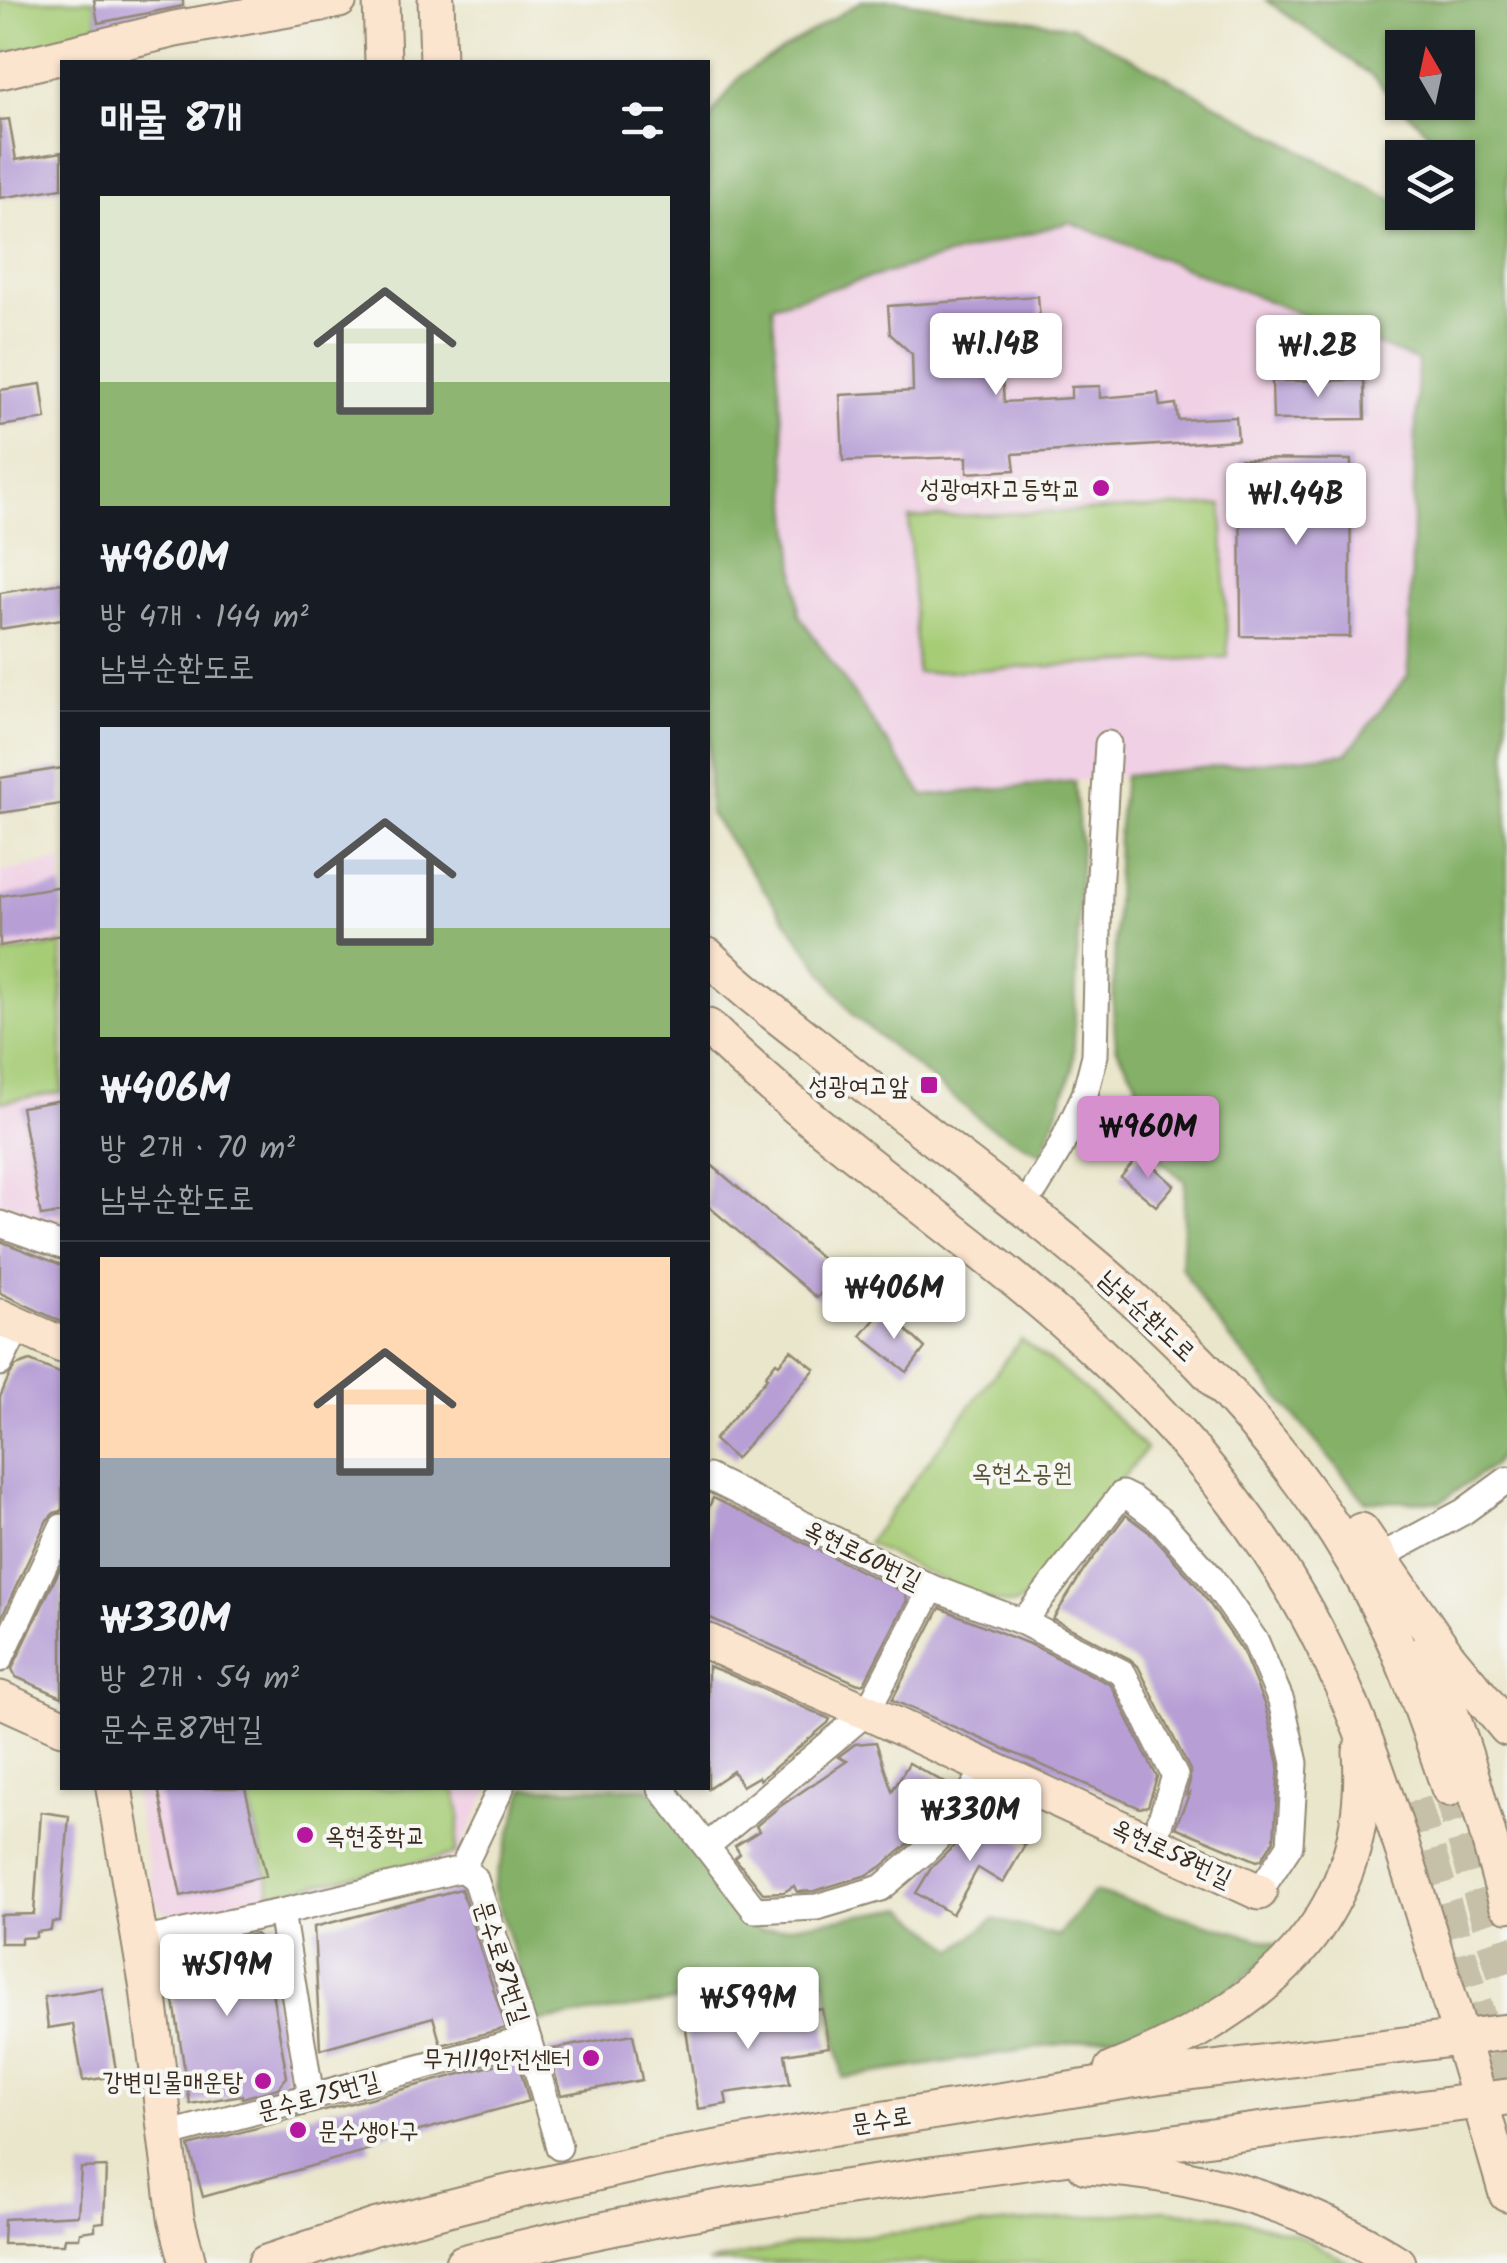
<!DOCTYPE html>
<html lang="ko">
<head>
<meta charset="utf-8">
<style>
	body { margin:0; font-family:Kalam,"Poor Story",sans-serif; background:#20242c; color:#f1f3f6; height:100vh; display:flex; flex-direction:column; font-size:38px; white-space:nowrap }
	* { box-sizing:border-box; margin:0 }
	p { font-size:32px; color:#9ea1a6 }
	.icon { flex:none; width:55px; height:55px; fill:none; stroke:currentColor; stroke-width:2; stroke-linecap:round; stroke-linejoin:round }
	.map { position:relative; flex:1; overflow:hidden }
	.panel { position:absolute; left:60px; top:60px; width:650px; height:1730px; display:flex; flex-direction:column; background:#171b24; border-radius:0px; box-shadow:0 2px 8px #0004 }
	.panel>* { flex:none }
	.needle { width:65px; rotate:351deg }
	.fabs { position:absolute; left:1385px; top:30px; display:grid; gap:20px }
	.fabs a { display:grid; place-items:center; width:90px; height:90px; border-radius:0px; background:#171b24; box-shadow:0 2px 8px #0004; font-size:50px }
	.price { position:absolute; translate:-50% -85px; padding:0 22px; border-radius:10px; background:#fff; color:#222; font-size:32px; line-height:65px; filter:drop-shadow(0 2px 5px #0008) }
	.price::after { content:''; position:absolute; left:50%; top:60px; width:30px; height:22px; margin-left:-15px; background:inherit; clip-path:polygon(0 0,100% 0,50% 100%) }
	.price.active { background:#d690ce; color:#111 }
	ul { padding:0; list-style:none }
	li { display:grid; align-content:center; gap:20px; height:530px; padding:0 40px }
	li+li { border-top:2px solid #363941 }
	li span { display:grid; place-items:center; height:310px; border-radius:0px; color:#555 }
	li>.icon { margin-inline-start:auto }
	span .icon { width:180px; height:180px; fill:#fffc; stroke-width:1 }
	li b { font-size:42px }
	h2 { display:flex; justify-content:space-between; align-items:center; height:120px; padding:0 40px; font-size:42px }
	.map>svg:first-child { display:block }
</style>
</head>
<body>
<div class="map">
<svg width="1507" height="2263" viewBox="0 0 1507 2263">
	<rect width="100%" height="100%" fill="#f6f6f2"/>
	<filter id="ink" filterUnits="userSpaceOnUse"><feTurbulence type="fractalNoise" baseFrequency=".01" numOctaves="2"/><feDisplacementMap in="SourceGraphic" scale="20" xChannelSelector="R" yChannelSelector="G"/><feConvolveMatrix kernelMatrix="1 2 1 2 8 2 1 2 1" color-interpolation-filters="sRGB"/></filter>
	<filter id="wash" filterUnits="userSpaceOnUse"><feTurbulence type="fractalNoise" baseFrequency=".0048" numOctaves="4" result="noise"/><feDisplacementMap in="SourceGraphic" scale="40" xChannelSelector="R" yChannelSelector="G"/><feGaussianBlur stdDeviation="2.25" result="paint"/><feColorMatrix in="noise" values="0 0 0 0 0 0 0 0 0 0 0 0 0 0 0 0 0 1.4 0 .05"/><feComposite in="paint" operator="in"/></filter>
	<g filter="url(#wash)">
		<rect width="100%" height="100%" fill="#eae6cb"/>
		<g fill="#f0d0e4">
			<path d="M1070,222L1419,361L1408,675L1348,753L924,796L799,615L772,304Z"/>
			<path d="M62,861V1237L0,1217V872Z"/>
			<path d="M133,1788H489L458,1855L442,1863L176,1921L155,1902Z"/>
		</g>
		<g fill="#a6cc76" stroke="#707b4a" stroke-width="2.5">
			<path d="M0,0H94L101,38L0,54Z"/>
			<path d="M1222,505L1228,657L917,673L909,518Z"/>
			<path d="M62,944V1092L0,1102V954Z"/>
			<path d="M1021,1339C1066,1373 1108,1407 1146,1449L1028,1596C1024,1599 1020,1603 1015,1604C990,1608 893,1556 867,1543Z"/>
			<path d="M247,1788H454L460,1815L455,1854L271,1894Z"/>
			<path d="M1163,2210L1222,2215L1296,2234L1349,2263H707L818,2240Z"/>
		</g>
		<g fill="#84b067" stroke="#606d42" stroke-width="2.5" fill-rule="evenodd">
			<path d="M863,0H896L1074,27L1402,205V212L1416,213L1441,226L1451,213L1458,212V203L1474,180L1458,163V158L1452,157L1371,75L1266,0H1507V1447L1491,1467L1440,1502L1365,1501L1210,1314L1181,1267L1185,1181L1148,1151L1143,1133L1136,1081L1116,1047L1113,1008L1118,837L1124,776L1347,753L1408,675L1418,361L1070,222L772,305L799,615L924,796L1074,781L1081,846L1073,1069L1042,1154L987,1125L854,1016L709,812L708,120L741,75ZM1402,48H1458V102H1402Z"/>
			<path d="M525,1788H649L759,1931L905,1908L955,1950L994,1919L1058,1936L1094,1892L1282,1945C1242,1982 1214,2003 1165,2028L843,2078L825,1979L535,2022L493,1887Z"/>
		</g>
		<g id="blocks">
			<g fill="#b79fd6">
				<path d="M94,0H183V6L98,23Z"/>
				<path d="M9,119L16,160L62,152V188L0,198V120Z"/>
				<path d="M1038,296L1042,344L1000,347L1004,402L1071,398V387L1100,386V398L1158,393L1160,406L1176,404L1178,420L1236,417L1238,440L1013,454L1015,470L967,473V457L843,461L840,395L913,391L912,354L890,334L888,306Z"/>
				<path d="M1364,380L1365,419L1273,420L1272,381Z"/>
				<path d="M41,384L46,419L0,426V390Z"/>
				<path d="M1240,459L1351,460L1350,637L1241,636Z"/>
				<path d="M62,583V619L0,629V593Z"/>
				<path d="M62,768V804L0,813V778Z"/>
				<path d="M62,886V935L0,946V896Z"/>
				<path d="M62,1100V1213L41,1216L21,1107Z"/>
				<path d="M1140,1155L1174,1185L1156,1206L1121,1177Z"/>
				<path d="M708,1162L839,1273L817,1298L708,1206Z"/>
				<path d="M0,1241L62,1265V1322L0,1293Z"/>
				<path d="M880,1313L896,1325L899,1323L925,1348L907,1372L861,1336Z"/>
				<path d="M791,1350L815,1369L735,1459L714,1440L767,1378L765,1376L776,1362L779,1364Z"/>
				<path d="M30,1361L62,1374V1511L54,1513L47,1520L0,1621V1397L9,1376L16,1366Z"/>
				<path d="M713,1498L905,1593L907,1600L864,1683L858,1684L708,1617V1509Z"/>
				<path d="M1126,1515L1150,1533L1197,1586L1242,1650L1265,1706L1279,1764L1274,1840L1261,1860L1257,1861L1175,1827L1190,1793L1186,1795L1190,1781V1770L1138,1666L1130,1659L1053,1619L1084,1570Z"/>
				<path d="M62,1564V1697L16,1677L12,1669Z"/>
				<path d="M940,1608L1034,1646L1111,1685L1157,1777L1148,1806L1140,1808L892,1700Z"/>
				<path d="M708,1666L724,1672L830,1719L828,1723L760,1780L758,1777L742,1786L733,1771L708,1788Z"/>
				<path d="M876,1742L892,1791L909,1763L947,1784L940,1795L947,1799L935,1818L913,1840L881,1867L867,1875L814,1891L797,1892L794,1886L784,1892L763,1893L735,1858L740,1854L735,1846L759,1831L756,1826L779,1807L847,1761L838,1757L855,1744Z"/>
				<path d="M158,1788H245L266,1876L181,1896Z"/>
				<path d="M41,1812L69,1816L60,1922H52L51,1930L36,1932V1937L21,1938V1943H0V1915L34,1914Z"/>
				<path d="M975,1816L1025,1845L1003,1883L978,1868L952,1914L916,1893L931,1868L960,1840Z"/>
				<path d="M461,1889L506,2028L441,2045L433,2017L320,2049L314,1927Z"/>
				<path d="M255,1934L263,1941L287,2077L278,2088L242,2098V2095L190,2104L167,1957L171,1951Z"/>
				<path d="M102,1988L117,2076L83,2081L73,2024L48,2028L44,1997Z"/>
				<path d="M822,2009L829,2047L785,2054L790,2084L725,2093L727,2104L698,2109L684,2016L714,2011L716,2026Z"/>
				<path d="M633,2034L642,2080L561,2095L548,2050Z"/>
				<path d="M517,2059L529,2101L412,2133L410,2127L368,2139L371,2149L203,2197L189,2146Z"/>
				<path d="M106,2167L104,2222L95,2223V2230L80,2232L79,2238H65L64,2244H3L4,2219L78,2215L81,2168Z"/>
			</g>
		</g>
	</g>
	<g filter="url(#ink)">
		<use href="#blocks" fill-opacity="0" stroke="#928874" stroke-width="2.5"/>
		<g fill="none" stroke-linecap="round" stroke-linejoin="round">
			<g stroke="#c7c0a8" stroke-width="35" stroke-dasharray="35 18" stroke-linecap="butt">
				<path d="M1449,1788L1507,1982"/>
				<path d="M1413,1801L1507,2113"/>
			</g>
			<g stroke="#928874" stroke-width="29">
				<g id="street">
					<path d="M1036,1188L1060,1148L1085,1094L1095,1055L1099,892L1108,744"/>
					<path d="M0,1224L62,1246"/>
					<path d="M0,1363L19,1325"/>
					<path d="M708,1477L932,1588L1023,1622L1123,1673L1175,1776L1153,1843"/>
					<path d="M1378,1558L1463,1512L1507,1480"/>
					<path d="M1023,1622L1122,1494L1132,1499L1161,1521L1210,1576L1256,1642L1281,1701L1295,1763L1290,1845L1259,1892"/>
					<path d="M0,1659L62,1527"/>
					<path d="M501,1788L462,1869L475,1879L528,2039L559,2147"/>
					<path d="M661,1788L755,1910L817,1907L881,1888L924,1852L948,1828L987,1767"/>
					<path d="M707,1846L867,1712L932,1588"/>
					<path d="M281,1912L311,2097"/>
					<path d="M140,1941L281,1912L462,1869"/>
					<path d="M166,2135L528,2039"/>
				</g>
			</g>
			<g stroke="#928874" stroke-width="39">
				<g id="secondary">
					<path d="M381,0L383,62"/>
					<path d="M436,0L438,62"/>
					<path d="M0,71L175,29L339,0"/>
					<path d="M708,956C740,988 777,1015 812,1043C877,1095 944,1146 1010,1197C1144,1300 1269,1417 1356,1565C1397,1635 1424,1711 1449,1788"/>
					<path d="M708,1027C832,1149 982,1241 1108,1362C1180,1430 1247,1510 1297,1596C1354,1694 1387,1797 1420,1904C1450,2000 1479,2097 1507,2194"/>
					<path d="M0,1317L62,1345"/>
					<path d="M1361,1531L1448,1657L1507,1728"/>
					<path d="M708,1642L867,1712L1259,1892"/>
					<path d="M1426,1652C1463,1733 1483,1819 1507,1904"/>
					<path d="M0,1699L62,1727"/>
					<path d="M114,1788L148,1989L176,2218L188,2263"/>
					<path d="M1112,2070C1259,2012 1372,1923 1361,1752"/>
					<path d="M1086,2166C1195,2172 1306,2204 1397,2263"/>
					<path d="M266,2263L374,2227L503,2194L663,2158L823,2129L1157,2076L1507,2032"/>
					<path d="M463,2263C618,2221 779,2197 938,2174C1127,2147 1318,2124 1507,2097"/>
				</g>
			</g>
			<use href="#street" stroke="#fff" stroke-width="25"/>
			<use href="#secondary" stroke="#fce5cf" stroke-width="35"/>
		</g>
	</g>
	<g fill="#b5179e" stroke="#f6f6f2" stroke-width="4">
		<circle cx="1101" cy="488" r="10"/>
		<rect x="919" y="1075" width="20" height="20" rx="5"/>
		<circle cx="305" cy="1835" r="10"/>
		<circle cx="591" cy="2058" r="10"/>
		<circle cx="263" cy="2081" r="10"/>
		<circle cx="298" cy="2130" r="10"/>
	</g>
	<g text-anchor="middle" stroke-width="8" stroke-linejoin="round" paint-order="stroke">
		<g font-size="25" fill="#3b2a1e" stroke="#f6f6f2" text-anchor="end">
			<text x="1081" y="497">성광여자고등학교</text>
			<text x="909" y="1094">성광여고앞</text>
			<text x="325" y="1844" text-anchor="start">옥현중학교</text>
			<text x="571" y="2067">무거119안전센터</text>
			<text x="243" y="2090">강변민물매운탕</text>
			<text x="318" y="2139" text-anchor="start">문수생아구</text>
		</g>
		<g font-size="25" fill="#3b2a1e" stroke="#f6f6f2">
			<text transform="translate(1148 1315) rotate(43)" y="9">남부순환도로</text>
			<text transform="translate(863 1554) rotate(26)" y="9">옥현로60번길</text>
			<text transform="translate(1172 1852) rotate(25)" y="9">옥현로58번길</text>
			<text transform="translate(503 1962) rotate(72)" y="9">문수로87번길</text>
			<text transform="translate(318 2095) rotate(-15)" y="9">문수로75번길</text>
			<text transform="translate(881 2119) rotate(-9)" y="9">문수로</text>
		</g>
		<g font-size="25" fill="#565234" stroke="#f6f6f2">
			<text x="1022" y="1481">옥현소공원</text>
		</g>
	</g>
</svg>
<div class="fabs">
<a><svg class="needle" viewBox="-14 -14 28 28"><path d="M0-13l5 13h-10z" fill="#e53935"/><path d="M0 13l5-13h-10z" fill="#9ea1a6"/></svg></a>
<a><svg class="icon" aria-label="layers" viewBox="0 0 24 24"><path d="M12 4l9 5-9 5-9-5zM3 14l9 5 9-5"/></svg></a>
</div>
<b class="price" style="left:996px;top:398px">₩1.14B</b>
<b class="price" style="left:1318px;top:400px">₩1.2B</b>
<b class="price" style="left:1296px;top:548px">₩1.44B</b>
<b class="price active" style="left:1148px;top:1181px">₩960M</b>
<b class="price" style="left:894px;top:1342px">₩406M</b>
<b class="price" style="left:970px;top:1864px">₩330M</b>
<b class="price" style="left:227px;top:2019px">₩519M</b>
<b class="price" style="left:748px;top:2052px">₩599M</b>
<section class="panel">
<h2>매물 8개<svg class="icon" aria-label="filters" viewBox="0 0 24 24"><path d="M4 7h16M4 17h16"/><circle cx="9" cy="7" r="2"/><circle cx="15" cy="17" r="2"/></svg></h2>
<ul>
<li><span style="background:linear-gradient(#dfe7d0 60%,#8fb573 0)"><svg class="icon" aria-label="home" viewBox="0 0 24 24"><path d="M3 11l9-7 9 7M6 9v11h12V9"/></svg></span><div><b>₩960M</b><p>방 4개 · 144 m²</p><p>남부순환도로</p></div></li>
<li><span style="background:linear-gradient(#c9d6e8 65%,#8fb573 0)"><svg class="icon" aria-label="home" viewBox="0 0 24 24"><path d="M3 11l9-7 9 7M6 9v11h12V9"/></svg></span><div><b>₩406M</b><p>방 2개 · 70 m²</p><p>남부순환도로</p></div></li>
<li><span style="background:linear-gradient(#ffd9b3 65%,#9aa5b1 0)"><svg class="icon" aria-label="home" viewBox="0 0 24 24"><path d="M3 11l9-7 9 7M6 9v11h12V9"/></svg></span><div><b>₩330M</b><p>방 2개 · 54 m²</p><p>문수로87번길</p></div></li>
</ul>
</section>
</div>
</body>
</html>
